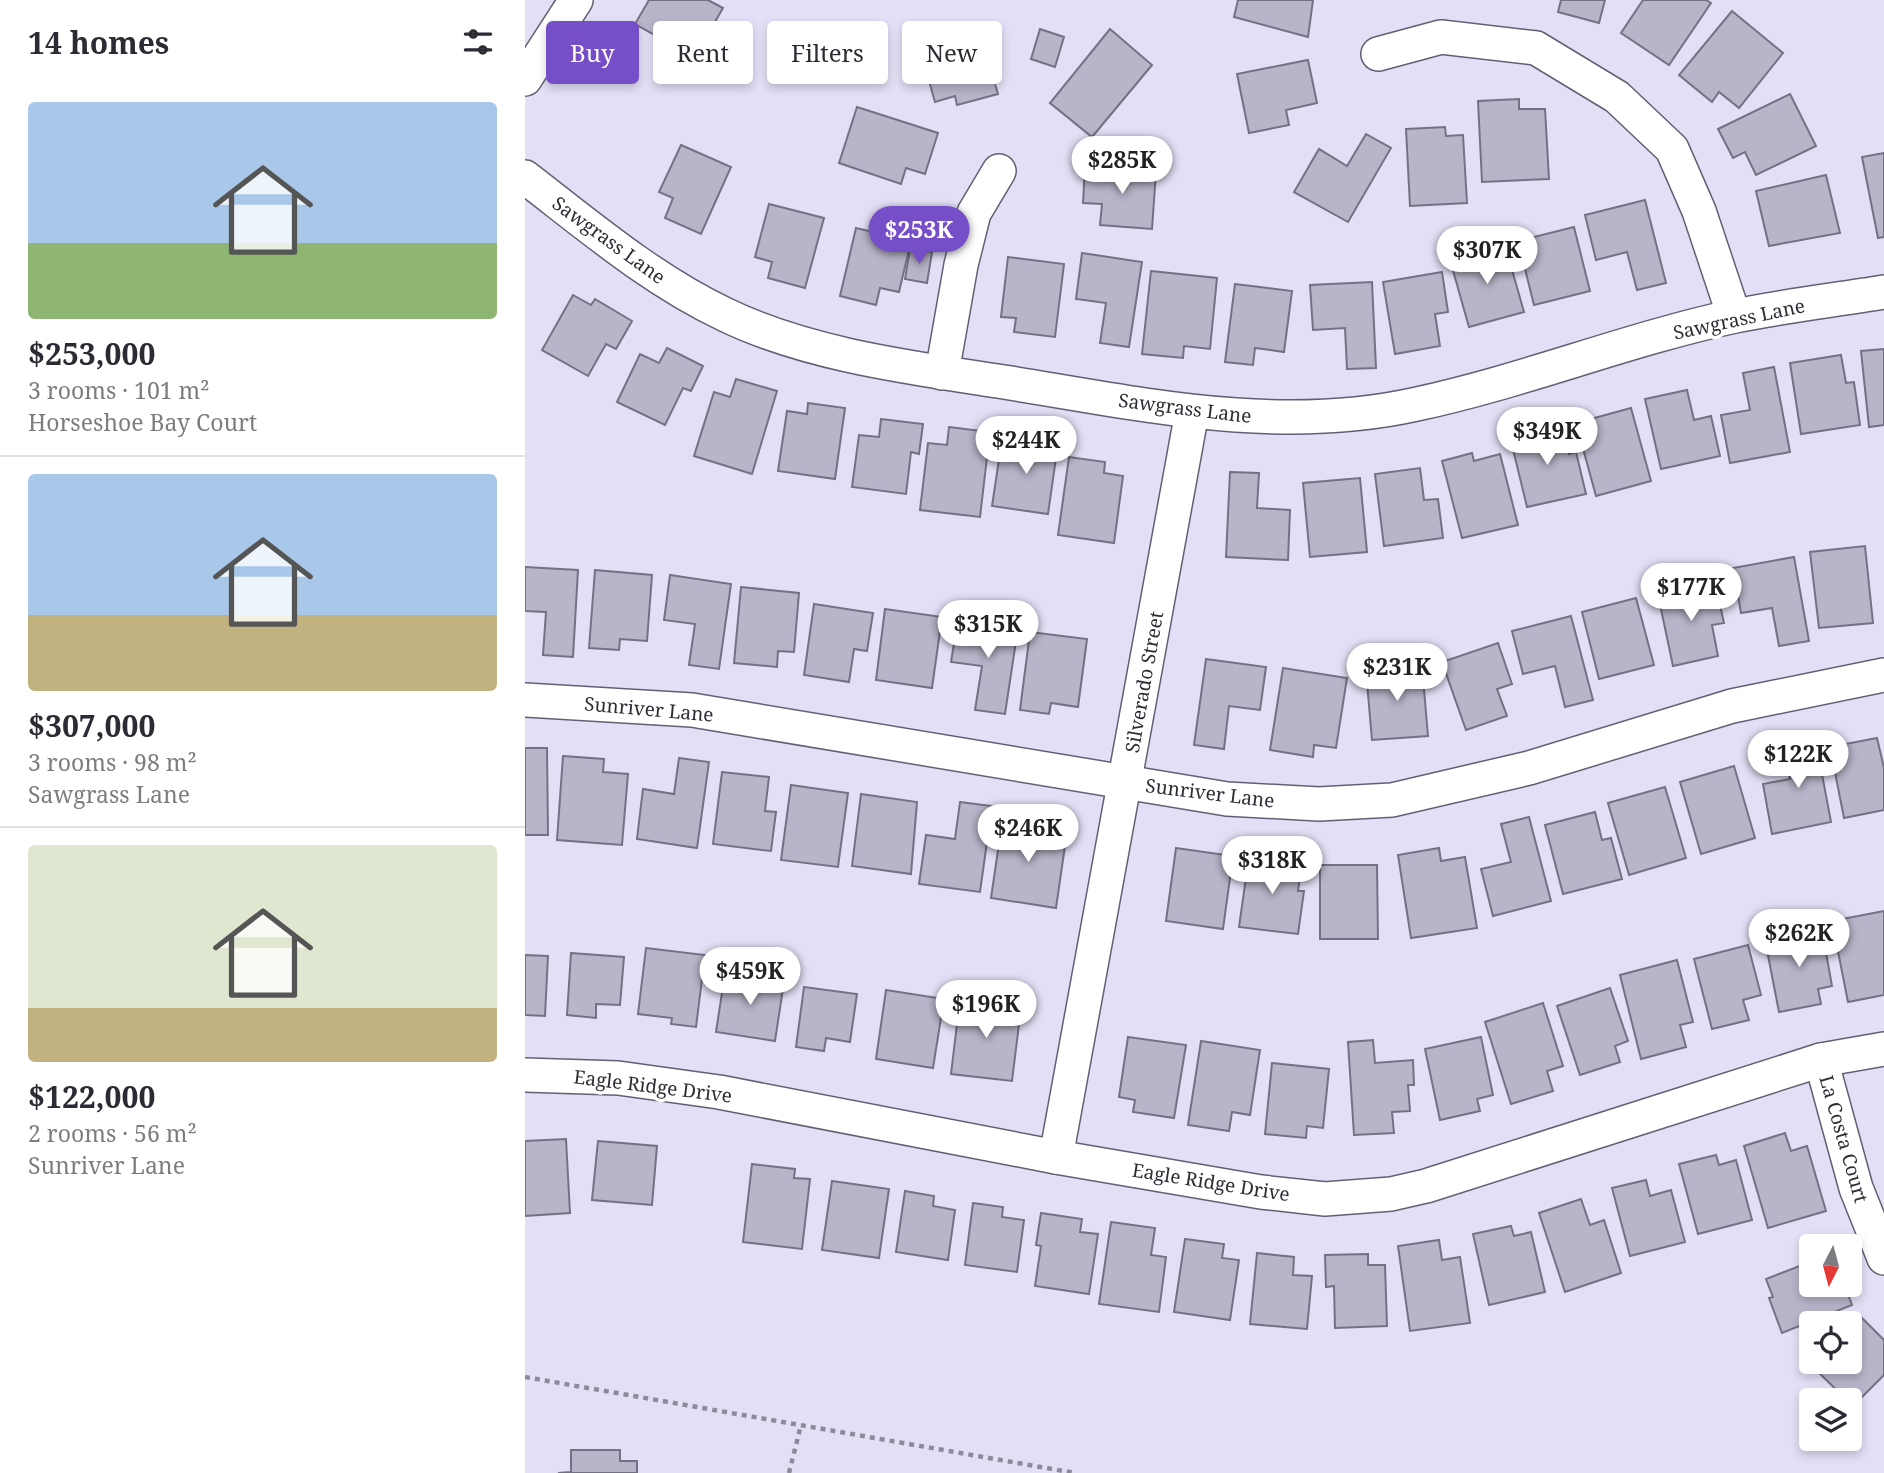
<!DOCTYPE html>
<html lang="en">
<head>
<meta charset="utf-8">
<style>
	body { margin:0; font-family:"Noto Serif",serif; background:#f2f2f3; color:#2b2b33; height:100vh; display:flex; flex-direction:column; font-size:26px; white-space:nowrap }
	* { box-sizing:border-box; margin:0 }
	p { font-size:23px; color:#7c7c81 }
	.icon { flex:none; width:38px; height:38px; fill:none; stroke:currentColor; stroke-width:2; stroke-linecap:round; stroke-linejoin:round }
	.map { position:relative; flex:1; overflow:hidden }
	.drawer { display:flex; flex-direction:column; background:#fff; width:525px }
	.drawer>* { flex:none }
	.hud { position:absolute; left:21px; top:21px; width:665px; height:63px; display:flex; gap:14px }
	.needle { width:46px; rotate:186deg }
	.tools { position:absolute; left:1274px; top:1234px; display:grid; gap:14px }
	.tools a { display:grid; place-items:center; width:63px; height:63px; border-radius:7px; background:#fff; box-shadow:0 4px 10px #0003; font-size:35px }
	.price { position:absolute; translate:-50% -60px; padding:0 16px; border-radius:24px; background:#fff; color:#222; font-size:23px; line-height:46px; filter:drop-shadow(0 2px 4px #0008) }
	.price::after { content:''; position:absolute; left:50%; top:42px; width:21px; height:16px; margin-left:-10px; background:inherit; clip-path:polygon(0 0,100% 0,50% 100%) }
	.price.active { background:#764fc8; color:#fff }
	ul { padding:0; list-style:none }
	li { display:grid; align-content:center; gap:14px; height:371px; padding:0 28px }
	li+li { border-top:2px solid #e1e1e2 }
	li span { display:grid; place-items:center; height:217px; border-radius:7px; color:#555 }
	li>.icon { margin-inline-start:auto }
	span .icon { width:126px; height:126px; fill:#fffc; stroke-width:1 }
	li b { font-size:30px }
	h2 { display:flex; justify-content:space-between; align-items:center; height:84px; padding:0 28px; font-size:30px }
	.pill { padding:0 24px; border-radius:7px; background:#fff; box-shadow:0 4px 10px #0003; font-size:24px; line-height:63px }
	.pill.active { background:#764fc8; color:#fff }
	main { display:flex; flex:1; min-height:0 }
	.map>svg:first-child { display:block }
</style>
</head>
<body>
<main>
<section class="drawer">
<h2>14 homes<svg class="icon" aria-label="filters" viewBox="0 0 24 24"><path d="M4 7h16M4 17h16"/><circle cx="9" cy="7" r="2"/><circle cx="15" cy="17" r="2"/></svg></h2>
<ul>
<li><span style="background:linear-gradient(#a9c7e8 65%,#8fb573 0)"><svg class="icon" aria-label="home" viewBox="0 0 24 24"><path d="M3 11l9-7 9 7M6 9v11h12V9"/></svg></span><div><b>$253,000</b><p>3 rooms · 101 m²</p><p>Horseshoe Bay Court</p></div></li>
<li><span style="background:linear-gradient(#a9c7e8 65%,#c2b280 0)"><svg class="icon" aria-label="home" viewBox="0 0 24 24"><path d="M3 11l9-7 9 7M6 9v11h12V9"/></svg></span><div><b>$307,000</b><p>3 rooms · 98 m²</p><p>Sawgrass Lane</p></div></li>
<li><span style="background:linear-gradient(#dfe7d0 75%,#c2b280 0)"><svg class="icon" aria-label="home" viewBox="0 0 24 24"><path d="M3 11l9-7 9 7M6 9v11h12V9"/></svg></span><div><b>$122,000</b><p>2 rooms · 56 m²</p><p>Sunriver Lane</p></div></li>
</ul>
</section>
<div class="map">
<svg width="1359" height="1473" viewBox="0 0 1359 1473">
	<rect width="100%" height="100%" fill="#e3dff6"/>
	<g fill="#b8b4c9" stroke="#757185" stroke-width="2">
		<path d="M124,0H183L198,8L190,22L214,36L205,51L190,42L178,62L110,24Z"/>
		<path d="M713,0H788L783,37L709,17Z"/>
		<path d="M1036,0H1080L1074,23L1033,12Z"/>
		<path d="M1118,0H1181L1186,3L1144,65L1096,33Z"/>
		<path d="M1207,11L1258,53L1214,108L1194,92L1187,102L1154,75Z"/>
		<path d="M444,28L453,62L463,60L473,94L432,105L430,96L410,102L393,42Z"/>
		<path d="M515,29L539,37L530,67L506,59Z"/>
		<path d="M585,29L627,65L567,137L525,103Z"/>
		<path d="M783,60L792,103L761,110L764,125L724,133L712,74Z"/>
		<path d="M1265,94L1291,146L1231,175L1220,152L1208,158L1193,129Z"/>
		<path d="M994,99V109H1020L1024,179L957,182L953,101Z"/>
		<path d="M332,107L413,133L400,174L381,168L376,184L314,163Z"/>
		<path d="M920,127L921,136L938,135L942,203L885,206L881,129Z"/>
		<path d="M841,134L866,148L823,222L769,192L794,149L822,166Z"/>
		<path d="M156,145L206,167L176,234L140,218L148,198L134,192Z"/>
		<path d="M1359,153V237L1353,238L1337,157Z"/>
		<path d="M560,167L631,172L627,229L575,225L577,204L558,203Z"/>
		<path d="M1301,175L1315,233L1244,246L1231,191Z"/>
		<path d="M1120,200L1141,283L1112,290L1102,252L1071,260L1060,215Z"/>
		<path d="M244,204L299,218L280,288L243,278L247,262L230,257Z"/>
		<path d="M1049,227L1065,291L1009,305L993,241Z"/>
		<path d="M331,228L386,241L374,292L355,288L351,305L315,296Z"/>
		<path d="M980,245L999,312L944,327L925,260Z"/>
		<path d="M385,249L407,252L402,283L380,279Z"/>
		<path d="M557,253L617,262L604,347L575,343L581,303L551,299Z"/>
		<path d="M483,257L539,264L530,337L489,332L491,318L476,317Z"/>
		<path d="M626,271L692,278L685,349L659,346L658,358L617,354Z"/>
		<path d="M917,272L923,312L910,314L915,346L870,354L858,282Z"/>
		<path d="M847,282L851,368L822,369L820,328L788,330L785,285Z"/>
		<path d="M710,284L767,291L759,352L730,348L728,365L700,362Z"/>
		<path d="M48,295L66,305L70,299L107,321L91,349L81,344L63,376L17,350Z"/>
		<path d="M142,348L178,366L166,391L158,388L140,425L92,402L115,354L134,363Z"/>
		<path d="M1359,349V425L1344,427L1336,351Z"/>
		<path d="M1316,355L1321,383L1329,382L1335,425L1276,434L1265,363Z"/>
		<path d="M1249,367L1265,452L1205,463L1196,415L1225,410L1218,373Z"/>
		<path d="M211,379L252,391L227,474L169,456L189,392L205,397Z"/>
		<path d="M1162,390L1169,420L1186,416L1195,456L1136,469L1120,399Z"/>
		<path d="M283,403L320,408L310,479L253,471L262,411L282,414Z"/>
		<path d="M1106,408L1126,481L1071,496L1051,423Z"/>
		<path d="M356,419L398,424L394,454L386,452L381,494L327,487L334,435L354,437Z"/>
		<path d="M1037,425L1044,454L1051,452L1061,494L1002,507L985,437Z"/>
		<path d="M424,427L465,432L455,517L395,510L403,443L422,445Z"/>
		<path d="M494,438L533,444L523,514L467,506L476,446L493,448Z"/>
		<path d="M947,453L949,461L975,454L993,525L937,538L917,461Z"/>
		<path d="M544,457L580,462L579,473L598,476L589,543L533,535Z"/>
		<path d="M895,468L899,500L913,499L918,538L859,546L850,474Z"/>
		<path d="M705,472L734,473L732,508L765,510L763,560L701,557Z"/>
		<path d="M835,478L842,552L785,557L778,483Z"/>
		<path d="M1340,546L1348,623L1294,628L1285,552Z"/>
		<path d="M1269,557L1284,641L1254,646L1247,608L1216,613L1208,568Z"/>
		<path d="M0,567L53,570L48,657L18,655L21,612L0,611Z"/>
		<path d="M70,570L127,575L122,641L95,639L94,650L64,648Z"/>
		<path d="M145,575L206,584L194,669L164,665L170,624L139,620Z"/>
		<path d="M1190,583L1199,623L1187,625L1193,656L1148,666L1133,595Z"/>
		<path d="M216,587L274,593L269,652L253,651L252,667L209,663Z"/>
		<path d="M1111,598L1129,665L1074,679L1057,612Z"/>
		<path d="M289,604L348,613L342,651L329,649L324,682L279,675Z"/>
		<path d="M360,609L417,617L407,688L351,680Z"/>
		<path d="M1046,616L1068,700L1040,707L1030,666L998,674L987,631Z"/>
		<path d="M433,619L493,628L480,714L450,710L457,666L426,662Z"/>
		<path d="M505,632L562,639L553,707L526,703L524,714L495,710Z"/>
		<path d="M973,643L987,684L972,689L982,716L941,730L917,662Z"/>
		<path d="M681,659L741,667L735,710L704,706L699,749L669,745Z"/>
		<path d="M897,666L903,736L847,740L841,671Z"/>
		<path d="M758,668L822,678L811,748L789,745L788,757L745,750Z"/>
		<path d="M1290,737L1306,822L1247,834L1238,784L1265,779L1258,743Z"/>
		<path d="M1352,738L1359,768V810L1319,818L1305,747Z"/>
		<path d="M0,748H22L23,835H0Z"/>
		<path d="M38,756L79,759L78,772L103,774L97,845L32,840Z"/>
		<path d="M154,758L184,762L172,848L112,839L118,789L149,794Z"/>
		<path d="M1209,766L1230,838L1176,854L1155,782Z"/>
		<path d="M197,772L244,777L240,811L251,812L246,851L188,844Z"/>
		<path d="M266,785L323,793L313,867L256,860Z"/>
		<path d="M1140,787L1161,858L1104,875L1083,803Z"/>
		<path d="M336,794L392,802L386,874L327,866Z"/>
		<path d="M435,802L467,806L455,892L394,884L401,835L430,839Z"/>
		<path d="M1070,812L1077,840L1086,838L1097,879L1038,894L1020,825Z"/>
		<path d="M478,816L520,822L518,835L541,839L531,908L466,898Z"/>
		<path d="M1004,817L1026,901L968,916L956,869L986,862L976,824Z"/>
		<path d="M651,848L708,856L698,929L641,921Z"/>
		<path d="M914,848L916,861L940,857L952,928L886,938L873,855Z"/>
		<path d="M724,856L777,863L773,891H779L773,934L714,927Z"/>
		<path d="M795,865H852L853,939H795Z"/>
		<path d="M1359,911V995L1323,1002L1307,921Z"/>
		<path d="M1297,930L1307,986L1293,989L1296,1004L1254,1012L1240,940Z"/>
		<path d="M1223,945L1236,995L1218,1000L1224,1020L1187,1029L1169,959Z"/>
		<path d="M121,948L180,955L171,1027L146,1024L147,1018L113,1014Z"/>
		<path d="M46,953L99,957L95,1005L71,1004V1018L42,1015Z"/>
		<path d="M0,955L23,956L20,1016L0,1015Z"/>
		<path d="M1152,960L1168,1022L1155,1025L1161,1047L1116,1059L1095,975Z"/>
		<path d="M200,973L259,982L250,1041L191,1032Z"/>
		<path d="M279,987L332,994L325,1042L301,1038L299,1051L271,1047Z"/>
		<path d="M1085,988L1103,1041L1090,1046L1095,1062L1055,1075L1032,1006Z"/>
		<path d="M361,990L419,999L408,1068L351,1059Z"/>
		<path d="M435,999L496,1008L487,1081L426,1074Z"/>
		<path d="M1018,1003L1038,1066L1022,1071L1028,1091L986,1104L960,1022Z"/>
		<path d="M603,1037L661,1045L649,1118L608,1112L610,1100L594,1097Z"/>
		<path d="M956,1037L968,1095L952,1099L955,1111L915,1120L900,1049Z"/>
		<path d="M848,1040L850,1063L888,1060L889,1085H883L885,1111L867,1112L869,1133L829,1135L823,1042Z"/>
		<path d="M676,1041L735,1050L725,1115L707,1112L704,1131L663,1125Z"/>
		<path d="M747,1063L804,1069L798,1128L782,1126L781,1138L740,1134Z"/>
		<path d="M1260,1133L1266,1151L1282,1146L1301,1211L1243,1228L1219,1146Z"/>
		<path d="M41,1139L45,1213L0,1216V1141Z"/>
		<path d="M73,1141L132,1146L127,1205L67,1200Z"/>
		<path d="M1191,1155L1194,1165L1211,1160L1227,1220L1173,1234L1154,1164Z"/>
		<path d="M227,1164L270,1169L269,1178L285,1179L277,1249L218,1242Z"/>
		<path d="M1121,1180L1125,1196L1146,1190L1160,1242L1105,1256L1087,1188Z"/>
		<path d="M307,1181L364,1189L354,1258L297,1250Z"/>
		<path d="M380,1191L409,1196L408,1206L430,1210L423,1260L371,1252Z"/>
		<path d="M1056,1199L1065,1225L1079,1220L1096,1273L1040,1292L1014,1213Z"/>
		<path d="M448,1203L478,1207L477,1217L499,1220L492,1272L440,1265Z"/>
		<path d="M516,1213L557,1219L555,1232L573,1234L564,1294L510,1286L516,1246L511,1245Z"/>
		<path d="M586,1222L630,1228L626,1255L641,1257L634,1312L574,1304Z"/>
		<path d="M986,1226L989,1236L1006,1232L1020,1292L964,1305L948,1234Z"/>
		<path d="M660,1239L699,1244L697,1258L714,1260L705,1320L649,1312Z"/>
		<path d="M914,1240L917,1260L935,1257L945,1323L885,1331L873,1246Z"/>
		<path d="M732,1253L769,1257L768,1275L787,1276L782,1329L725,1324Z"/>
		<path d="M843,1254V1265H860L862,1326L810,1328L809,1286L801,1287L800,1255Z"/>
		<path d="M1285,1262L1286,1284H1319L1327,1305L1257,1333L1244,1298L1248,1297L1241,1279Z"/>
		<path d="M1336,1317L1359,1340V1375L1328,1406L1287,1366L1292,1362H1325V1329Z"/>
		<path d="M46,1450H95V1461H112V1473H33L46,1472Z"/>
	</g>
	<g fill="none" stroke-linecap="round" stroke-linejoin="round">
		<g stroke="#635f73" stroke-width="36">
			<g id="minor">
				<path d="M853,54L916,37L1011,48L1092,97L1147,149L1174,211L1209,316"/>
				<path d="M0,79L51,0"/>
				<path d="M0,177C65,227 127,280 201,315C284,355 388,368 479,382C616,404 754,435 892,404C999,381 1103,339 1210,316C1259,306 1310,300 1359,292"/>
				<path d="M417,373L436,265L449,213L474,171"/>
				<path d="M0,700L167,710L702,799L794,804L867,800L1004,768L1207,706L1359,675"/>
				<path d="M1296,1060L1331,1188L1359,1258"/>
				<path d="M0,1075L93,1078L194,1092L531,1157L736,1192L800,1199L866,1194L901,1186L1296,1060L1359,1049"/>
				<path d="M531,1157L667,412"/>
			</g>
		</g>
		<g stroke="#8d8a9a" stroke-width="4.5" stroke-dasharray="5 5" stroke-linecap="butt">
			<path d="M0,1377L550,1473"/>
			<path d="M264,1473L276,1425"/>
		</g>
		<use href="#minor" stroke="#fff" stroke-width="33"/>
	</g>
	<g text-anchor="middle" stroke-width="7" stroke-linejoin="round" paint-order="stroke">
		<g font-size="19" fill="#2e2d35" stroke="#fff">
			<text transform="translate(84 240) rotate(36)" y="7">Sawgrass Lane</text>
			<text transform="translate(1214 319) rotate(-12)" y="7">Sawgrass Lane</text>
			<text transform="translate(660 408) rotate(7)" y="7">Sawgrass Lane</text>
			<text transform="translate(619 682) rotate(-80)" y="7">Silverado Street</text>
			<text transform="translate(124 709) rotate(5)" y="7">Sunriver Lane</text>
			<text transform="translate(685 793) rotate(7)" y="7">Sunriver Lane</text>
			<text transform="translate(128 1086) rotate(7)" y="7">Eagle Ridge Drive</text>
			<text transform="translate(1319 1139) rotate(74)" y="7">La Costa Court</text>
			<text transform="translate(686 1182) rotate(9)" y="7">Eagle Ridge Drive</text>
		</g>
	</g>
</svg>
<div class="tools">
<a><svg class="needle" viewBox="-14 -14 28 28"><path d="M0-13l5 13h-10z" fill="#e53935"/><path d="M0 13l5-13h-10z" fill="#7c7c81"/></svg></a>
<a><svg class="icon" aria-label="locate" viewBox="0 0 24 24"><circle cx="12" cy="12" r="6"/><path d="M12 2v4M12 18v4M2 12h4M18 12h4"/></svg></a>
<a><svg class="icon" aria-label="layers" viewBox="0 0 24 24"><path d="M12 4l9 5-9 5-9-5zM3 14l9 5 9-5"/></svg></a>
</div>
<b class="price" style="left:597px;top:196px">$285K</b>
<b class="price active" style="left:394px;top:266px">$253K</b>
<b class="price" style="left:962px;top:286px">$307K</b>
<b class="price" style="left:1022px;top:467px">$349K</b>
<b class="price" style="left:501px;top:476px">$244K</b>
<b class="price" style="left:1166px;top:623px">$177K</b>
<b class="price" style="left:463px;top:660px">$315K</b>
<b class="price" style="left:872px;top:703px">$231K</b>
<b class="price" style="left:1273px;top:790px">$122K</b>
<b class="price" style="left:503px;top:864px">$246K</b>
<b class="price" style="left:747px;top:896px">$318K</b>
<b class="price" style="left:1274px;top:969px">$262K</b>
<b class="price" style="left:225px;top:1007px">$459K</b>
<b class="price" style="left:461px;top:1040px">$196K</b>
<div class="hud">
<a class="pill active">Buy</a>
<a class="pill">Rent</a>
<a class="pill">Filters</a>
<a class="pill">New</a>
</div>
</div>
</main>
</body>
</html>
